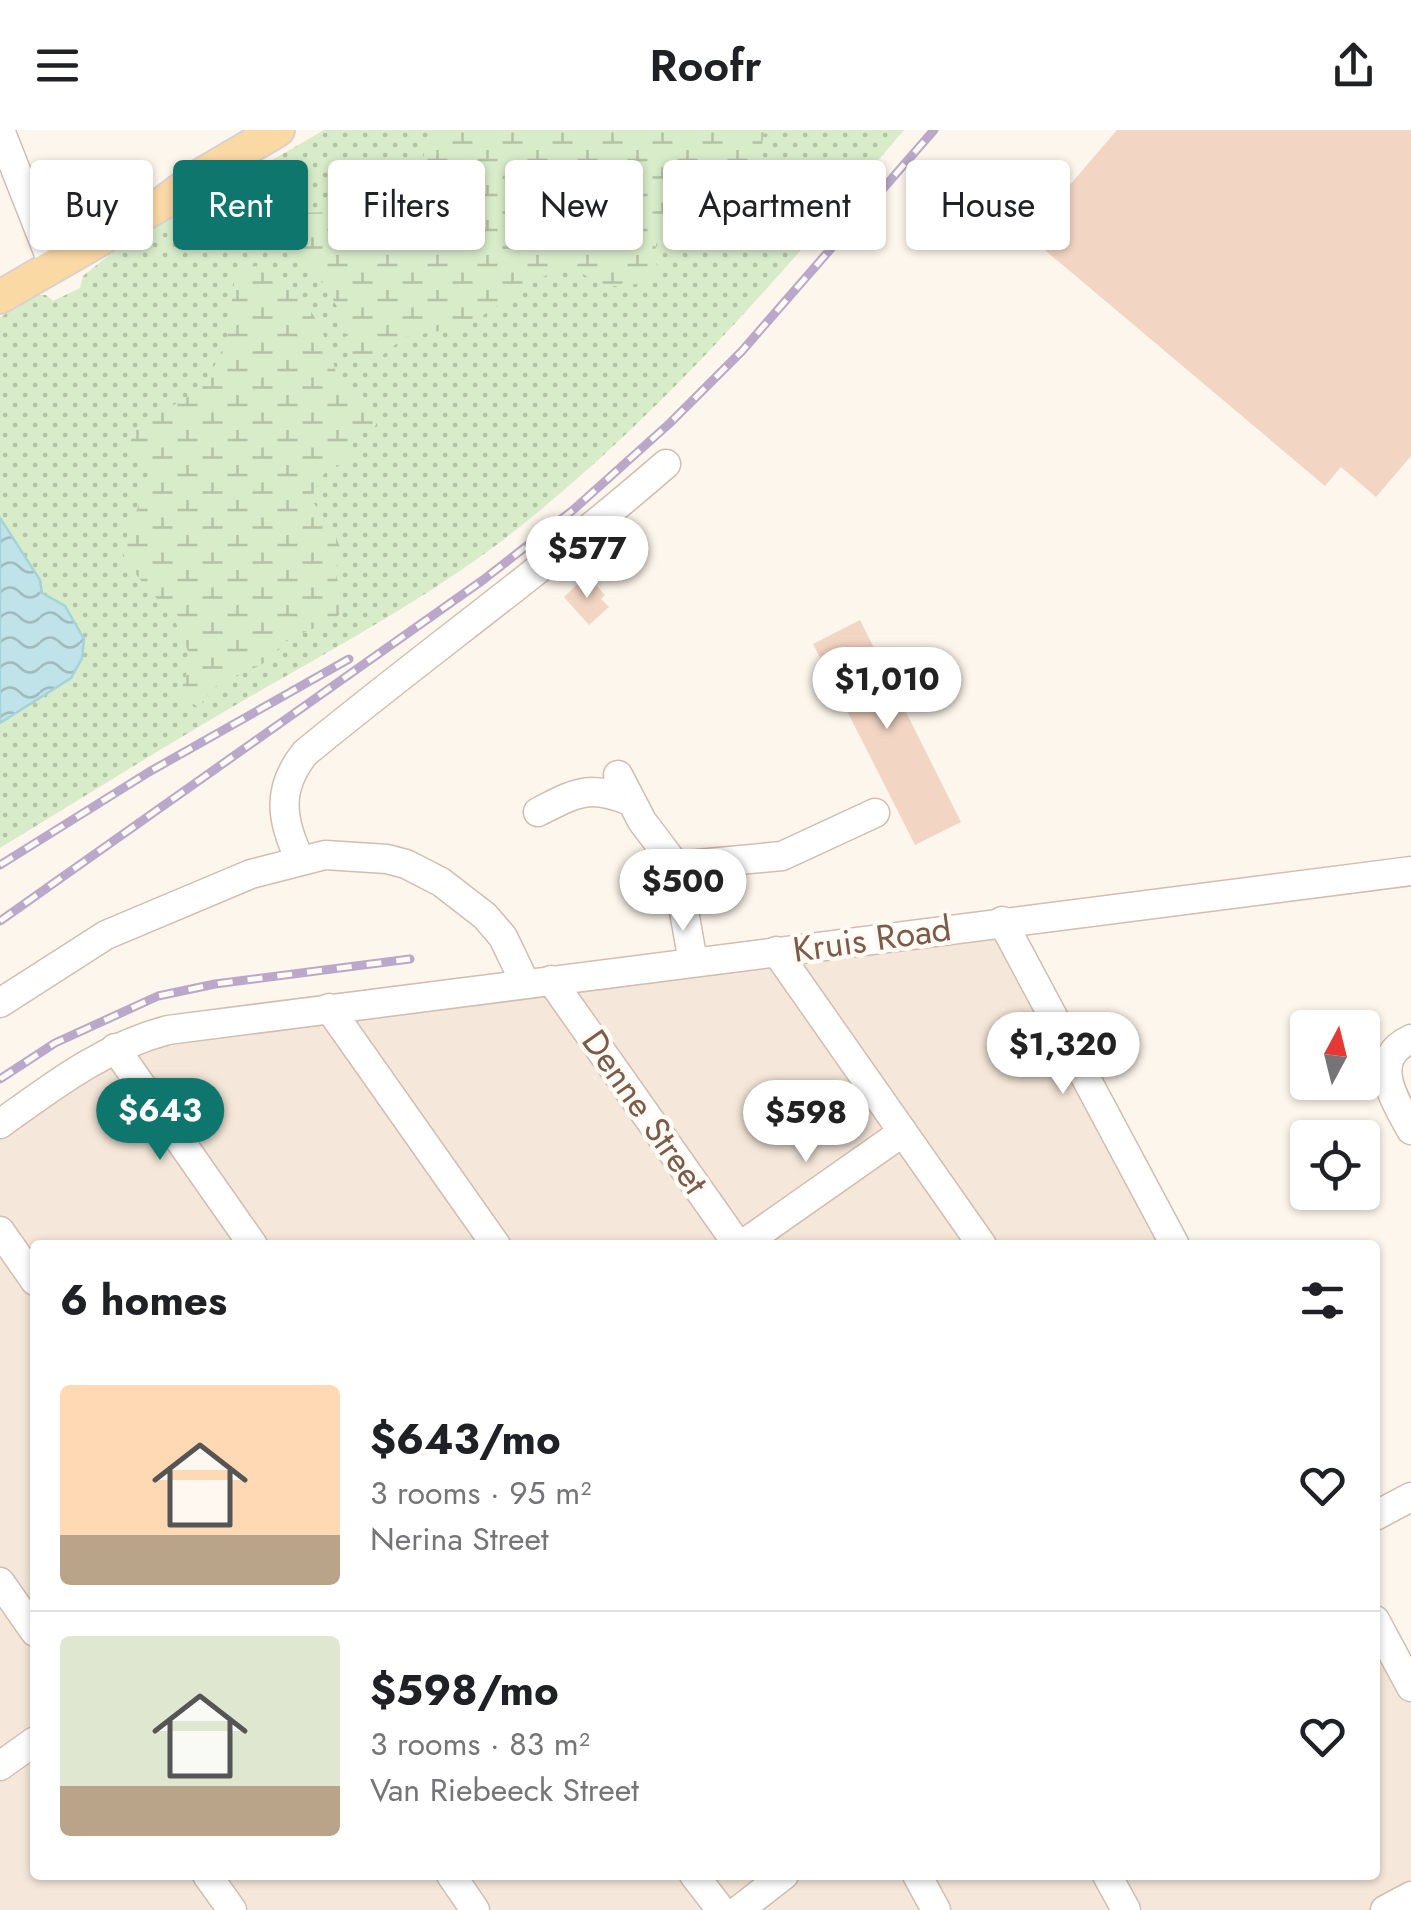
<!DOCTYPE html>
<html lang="en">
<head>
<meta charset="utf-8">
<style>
	body { margin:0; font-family:Jost,sans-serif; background:#f2f2f2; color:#202124; height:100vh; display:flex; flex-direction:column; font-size:38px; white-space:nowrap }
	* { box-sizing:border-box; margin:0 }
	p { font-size:32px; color:#757577 }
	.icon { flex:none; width:55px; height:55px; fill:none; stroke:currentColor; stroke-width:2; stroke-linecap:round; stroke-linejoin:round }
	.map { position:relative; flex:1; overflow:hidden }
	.details { position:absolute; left:30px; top:1110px; width:1350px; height:640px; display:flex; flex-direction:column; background:#fff; border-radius:10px; box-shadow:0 2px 8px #0004 }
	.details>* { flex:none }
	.guide { position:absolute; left:30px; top:30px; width:1352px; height:90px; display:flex; gap:20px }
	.needle { width:65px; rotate:7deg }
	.buttons { position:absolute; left:1290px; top:880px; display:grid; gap:20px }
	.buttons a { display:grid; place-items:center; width:90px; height:90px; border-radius:10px; background:#fff; box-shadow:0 2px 8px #0004; font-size:50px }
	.price { position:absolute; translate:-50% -85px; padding:0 22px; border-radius:35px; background:#fff; color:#222; font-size:32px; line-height:65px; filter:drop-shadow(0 2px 5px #0008) }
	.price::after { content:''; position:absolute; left:50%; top:60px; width:30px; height:22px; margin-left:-15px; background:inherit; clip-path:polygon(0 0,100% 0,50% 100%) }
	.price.active { background:#0f766e; color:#fff }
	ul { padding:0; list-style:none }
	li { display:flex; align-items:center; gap:30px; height:250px; padding:0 30px }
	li+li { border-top:2px solid #e0e0e0 }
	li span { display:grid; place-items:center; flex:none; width:280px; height:200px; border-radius:10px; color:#555 }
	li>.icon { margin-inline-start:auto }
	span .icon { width:120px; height:120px; fill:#fffc; stroke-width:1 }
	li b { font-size:42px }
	h2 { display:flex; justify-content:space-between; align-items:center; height:120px; padding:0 30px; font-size:42px }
	.chip { padding:0 35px; border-radius:10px; background:#fff; box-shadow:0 2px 8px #0004; font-size:35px; line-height:90px }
	.chip.active { background:#0f766e; color:#fff }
	header { display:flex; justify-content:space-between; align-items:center; height:130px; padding:0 30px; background:#fff; font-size:45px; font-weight:600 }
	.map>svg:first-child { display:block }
</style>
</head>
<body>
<header><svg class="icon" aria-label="menu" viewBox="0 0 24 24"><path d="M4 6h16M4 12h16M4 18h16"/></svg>Roofr<svg class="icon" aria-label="share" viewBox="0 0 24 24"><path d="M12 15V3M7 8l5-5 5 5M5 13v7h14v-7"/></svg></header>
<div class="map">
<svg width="1411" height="1780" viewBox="0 0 1411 1780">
	<defs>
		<pattern id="grass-dots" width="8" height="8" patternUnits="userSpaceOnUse" patternTransform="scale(2.5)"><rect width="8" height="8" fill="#d8ecc9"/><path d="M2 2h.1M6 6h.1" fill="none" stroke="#b4c2a5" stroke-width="1.8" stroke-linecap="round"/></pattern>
		<pattern id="wetland-marsh" width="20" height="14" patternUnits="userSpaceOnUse" patternTransform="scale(2.5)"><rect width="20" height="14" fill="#d8ecc9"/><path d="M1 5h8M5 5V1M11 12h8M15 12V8" fill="none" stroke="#b4c2a5"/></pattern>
		<pattern id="water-waves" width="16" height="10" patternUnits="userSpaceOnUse" patternTransform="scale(2.5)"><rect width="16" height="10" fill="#bfe3e8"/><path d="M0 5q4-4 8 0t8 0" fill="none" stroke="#a0bbbe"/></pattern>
	</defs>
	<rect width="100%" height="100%" fill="#fdf6ec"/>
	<path fill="#f5e8da" d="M1002,792L1174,1115H35V1464L17,1477L35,1503V1745H1375V1493L1411,1559V1780H0V992L114,917Z"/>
	<path fill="url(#grass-dots)" d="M324,0H904C778,148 658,290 503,410C422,471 333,519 246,569C163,617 82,668 0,718V187L38,165H46L53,171L80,158L83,146L113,122Z"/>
	<g fill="url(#wetland-marsh)">
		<path d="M429,0H771L763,5C760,52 747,86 696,91C680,93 673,93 658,102L655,123L658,143L641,153L620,157L599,153L581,143L561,142L541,147L467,196L405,207L373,233L353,230C342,210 347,195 337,177C324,150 301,130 289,102L299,83L362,81L397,61L413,46L423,29Z"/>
		<path d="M255,136C300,148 329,203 337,248L370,271L379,289L373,300L354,305L349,325L342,334L324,344L314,361L313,372L334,401L341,421L335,442L344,471L342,481L335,489L289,509L268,531L211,559L200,578L183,568L182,558L191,528C185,515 179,496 170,484C158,468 124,436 122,419L151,343L147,334L129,325C132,273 175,287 201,255C216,237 227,214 230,192C233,175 231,162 236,146Z"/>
	</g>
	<path fill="url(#water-waves)" stroke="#a5d3da" stroke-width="2.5" d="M0,388L40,450L42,463L65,476L84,509L82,528L71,548L0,593Z"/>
	<g fill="#f3d5c3">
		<path d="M1117,0H1411V326L1376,367L1341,337L1325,356L1027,105Z"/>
		<path d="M584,448L589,453L592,451L605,465L601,469L609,477L589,495L564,467Z"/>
		<path d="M860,490L961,692L915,715L813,514Z"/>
	</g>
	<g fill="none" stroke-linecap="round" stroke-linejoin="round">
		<g stroke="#d1beb0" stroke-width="31">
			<g id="minor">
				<path d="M0,0L54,137"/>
				<path d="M618,645L642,691L676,736L693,832"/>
				<path d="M538,682C576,663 588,654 630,671"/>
				<path d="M300,730C281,690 276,659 305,623C424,525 550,435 666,334"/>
				<path d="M676,736L782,726L875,683"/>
				<path d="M1002,791L1175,1115"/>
				<path d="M776,821L982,1115"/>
				<path d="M551,850L738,1115"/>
				<path d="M0,873L106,805L251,744L325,725L387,729L406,734L441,752L485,786L503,807L525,853"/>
				<path d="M329,878L496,1115"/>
				<path d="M1411,909C1367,929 1395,970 1411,1000"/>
				<path d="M115,918L253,1115"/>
				<path d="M0,994C53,956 103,917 168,900L1411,741"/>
				<path d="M0,1101L35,1151"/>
				<path d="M742,1115L903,1002"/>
				<path d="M1375,1386L1411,1367"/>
				<path d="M0,1452L35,1502"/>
				<path d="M1375,1490L1411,1557"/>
				<path d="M0,1636L35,1611"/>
				<path d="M207,1745L232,1780"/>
				<path d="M451,1745L475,1780"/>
				<path d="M694,1745L721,1780"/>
				<path d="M917,1745L936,1780"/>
				<path d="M1107,1745L1126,1780"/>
				<path d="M739,1780L784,1745"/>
				<path d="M1385,1780L1411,1766"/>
			</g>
		</g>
		<g stroke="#dad1cd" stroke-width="36">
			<path id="major" d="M0,167L163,73L196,48L278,0"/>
		</g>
		<use href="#minor" stroke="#fff" stroke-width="28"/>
		<use href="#major" stroke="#fbd9a5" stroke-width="32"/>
		<g stroke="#b9a8c9" stroke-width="9">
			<g id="rail">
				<path d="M0,735L149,642L349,529"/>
				<path d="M0,791L483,450L573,380L670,293L742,221L934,0"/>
				<path d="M0,949L55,913L158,866L215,854L410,829"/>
			</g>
		</g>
		<use href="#rail" stroke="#fffaf3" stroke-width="5" stroke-dasharray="15" stroke-linecap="butt"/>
	</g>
	<g text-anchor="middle" stroke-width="9" stroke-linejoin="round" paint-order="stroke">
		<g font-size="35" fill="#7a5c4d" stroke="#fffaf3">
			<text transform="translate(872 809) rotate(-8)" y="12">Kruis Road</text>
			<text transform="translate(645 982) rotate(55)" y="12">Denne Street</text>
		</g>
	</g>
</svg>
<div class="buttons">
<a><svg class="needle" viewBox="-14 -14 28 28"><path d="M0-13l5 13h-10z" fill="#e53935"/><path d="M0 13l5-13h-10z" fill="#757577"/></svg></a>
<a><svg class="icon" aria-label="locate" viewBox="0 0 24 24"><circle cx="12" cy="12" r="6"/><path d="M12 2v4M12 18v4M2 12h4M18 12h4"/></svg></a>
</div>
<b class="price" style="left:587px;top:471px">$577</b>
<b class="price" style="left:887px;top:602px">$1,010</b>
<b class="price" style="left:683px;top:804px">$500</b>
<b class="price" style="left:1063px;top:967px">$1,320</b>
<b class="price active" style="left:160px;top:1033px">$643</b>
<b class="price" style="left:806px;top:1035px">$598</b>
<div class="guide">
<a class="chip">Buy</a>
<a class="chip active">Rent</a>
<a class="chip">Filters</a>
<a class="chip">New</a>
<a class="chip">Apartment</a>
<a class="chip">House</a>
</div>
<section class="details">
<h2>6 homes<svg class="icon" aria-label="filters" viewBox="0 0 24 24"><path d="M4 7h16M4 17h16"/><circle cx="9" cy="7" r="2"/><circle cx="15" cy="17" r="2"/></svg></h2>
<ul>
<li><span style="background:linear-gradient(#ffd9b3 75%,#b9a48a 0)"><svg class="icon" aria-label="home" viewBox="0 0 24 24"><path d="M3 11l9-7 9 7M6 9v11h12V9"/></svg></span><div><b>$643/mo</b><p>3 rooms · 95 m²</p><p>Nerina Street</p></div><svg class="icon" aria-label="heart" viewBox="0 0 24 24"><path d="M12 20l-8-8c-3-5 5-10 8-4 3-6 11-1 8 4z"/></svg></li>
<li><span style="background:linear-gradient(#dfe7d0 75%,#b9a48a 0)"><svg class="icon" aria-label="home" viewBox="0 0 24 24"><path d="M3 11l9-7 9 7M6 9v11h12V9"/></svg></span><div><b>$598/mo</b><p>3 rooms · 83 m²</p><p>Van Riebeeck Street</p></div><svg class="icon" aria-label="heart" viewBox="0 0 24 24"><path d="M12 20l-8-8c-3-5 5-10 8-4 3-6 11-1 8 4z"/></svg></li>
</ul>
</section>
</div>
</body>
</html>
